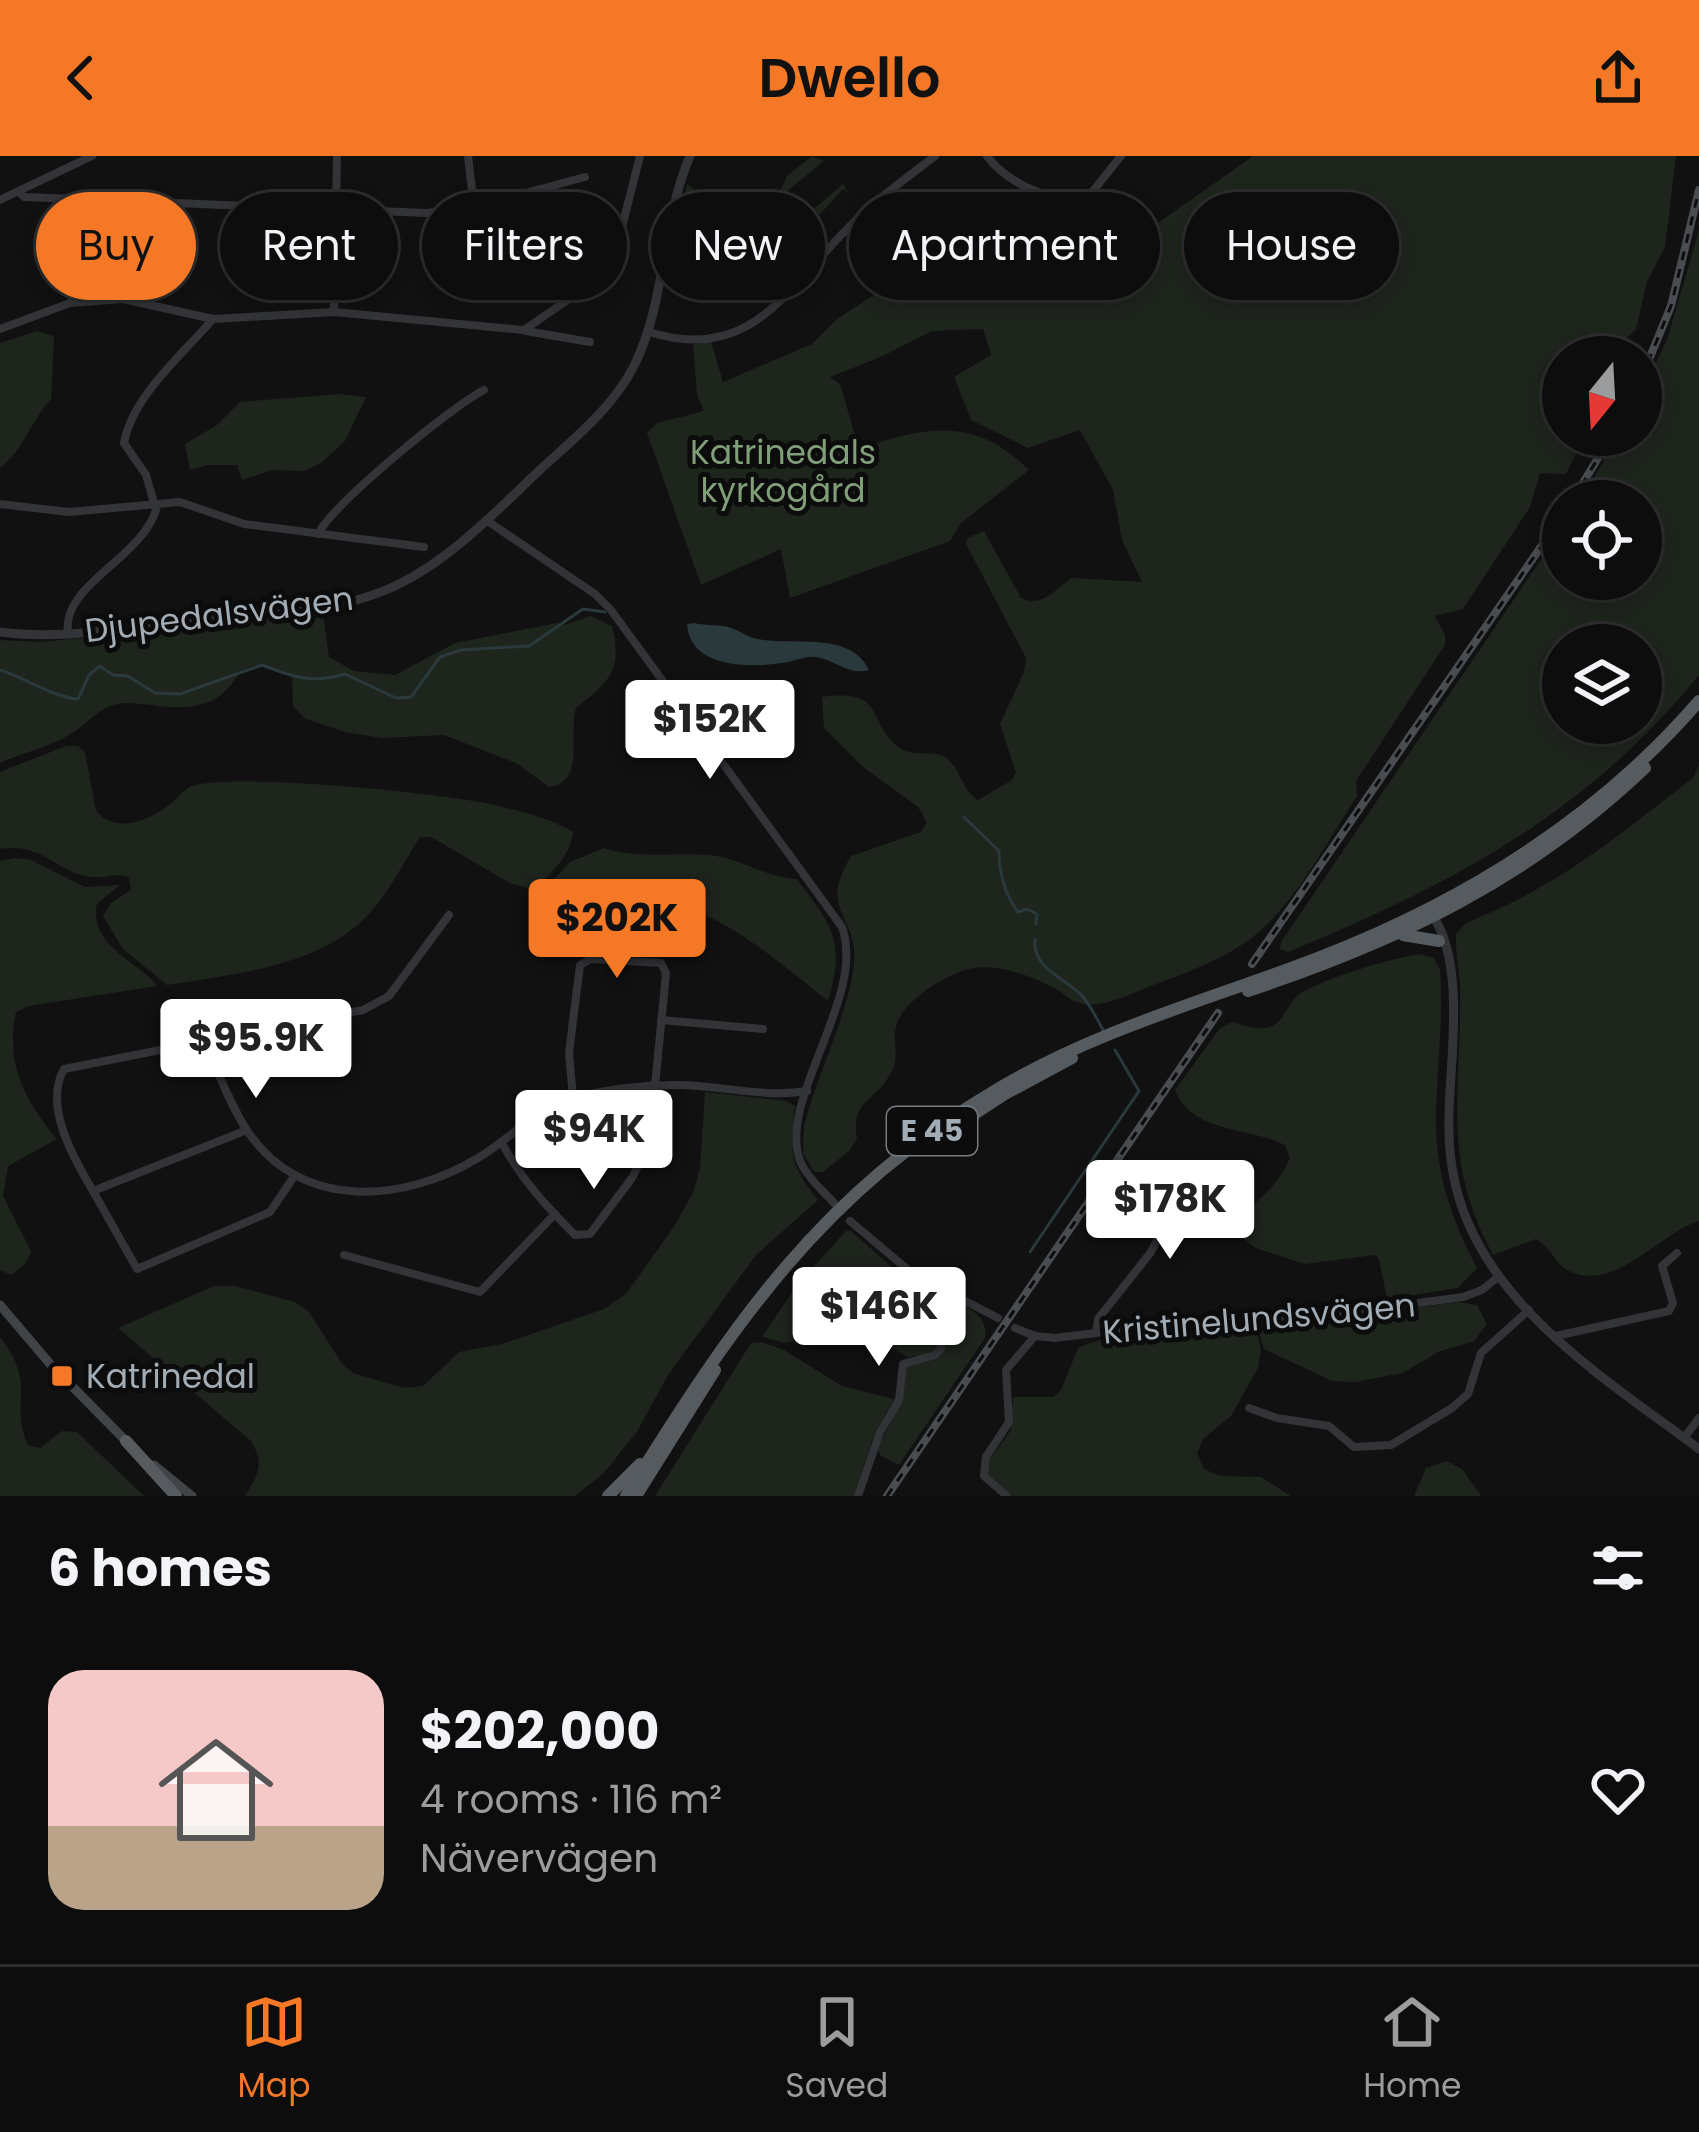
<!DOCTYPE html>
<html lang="en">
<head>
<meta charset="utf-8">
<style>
	body { margin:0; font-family:Poppins,sans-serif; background:#1b1b1c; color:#f1f3f6; height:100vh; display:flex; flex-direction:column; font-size:45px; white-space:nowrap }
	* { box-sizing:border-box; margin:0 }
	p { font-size:39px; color:#9a9c9e }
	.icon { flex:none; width:66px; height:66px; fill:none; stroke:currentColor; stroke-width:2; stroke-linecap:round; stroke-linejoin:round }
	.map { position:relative; height:1340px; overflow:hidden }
	.drawer { display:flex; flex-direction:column; background:#0d0d0e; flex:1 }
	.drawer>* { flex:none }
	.banner { position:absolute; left:36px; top:36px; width:1629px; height:108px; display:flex; gap:24px }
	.needle { width:78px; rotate:198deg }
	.controls { position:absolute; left:1542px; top:180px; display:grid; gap:24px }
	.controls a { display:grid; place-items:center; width:120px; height:120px; border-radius:50%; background:#0d0d0e; box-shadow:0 6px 18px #0003,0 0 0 3px #2d2d2e; font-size:60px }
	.price { position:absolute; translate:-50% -102px; padding:0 27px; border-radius:12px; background:#fff; color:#222; font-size:39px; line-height:78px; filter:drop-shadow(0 3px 6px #0008) }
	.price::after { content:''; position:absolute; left:50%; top:72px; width:36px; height:27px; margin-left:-18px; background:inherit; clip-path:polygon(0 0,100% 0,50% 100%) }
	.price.selected { background:#f57826; color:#111 }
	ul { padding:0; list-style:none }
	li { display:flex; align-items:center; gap:36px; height:300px; padding:0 48px }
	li+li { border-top:3px solid #2d2d2e }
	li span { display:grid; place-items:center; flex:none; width:336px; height:240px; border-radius:36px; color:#555 }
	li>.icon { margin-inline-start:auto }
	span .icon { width:144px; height:144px; fill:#fffc; stroke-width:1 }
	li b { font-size:51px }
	h2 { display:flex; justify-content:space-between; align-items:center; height:144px; padding:0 48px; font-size:51px }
	.pill { padding:0 42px; border-radius:54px; background:#0d0d0e; box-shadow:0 6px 18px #0003,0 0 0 3px #2d2d2e; font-size:42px; line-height:108px }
	.pill.selected { background:#f57826; color:#111 }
	header { display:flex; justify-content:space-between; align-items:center; height:156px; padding:0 48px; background:#f57826; color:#111; font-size:54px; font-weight:600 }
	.menu { display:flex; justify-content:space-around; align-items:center; height:168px; border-top:3px solid #2d2d2e; background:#0d0d0e; font-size:33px; color:#9a9c9e }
	.menu a { display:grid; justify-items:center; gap:6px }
	.menu .selected { color:#f57826 }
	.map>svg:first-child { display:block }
</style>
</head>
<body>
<header><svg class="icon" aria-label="back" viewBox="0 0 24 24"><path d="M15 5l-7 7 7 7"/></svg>Dwello<svg class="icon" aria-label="share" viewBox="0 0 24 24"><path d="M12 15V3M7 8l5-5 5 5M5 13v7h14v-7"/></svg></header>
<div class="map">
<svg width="1699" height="1340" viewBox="0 0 1699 1340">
	<rect width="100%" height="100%" fill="#111112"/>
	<g fill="#1e251d" fill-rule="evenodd">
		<path d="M812,0L824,5L786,36V45L747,77L740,69L780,35L787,20Z"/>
		<path d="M1253,0H1676L1665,91L1647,126L1636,173L1608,201H1563V279H1585L1566,318L1540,317L1530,351L1463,453L1435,460L1445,479V489L1356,625L1357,640C1328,684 1295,748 1254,780C1224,804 1182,818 1146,832C1126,840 1099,854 1076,846C1074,846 1062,837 1061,836C1034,820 995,805 965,814C943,821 901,846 896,871C892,886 900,900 892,915C875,948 850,943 857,983L849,995L823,1016H814L803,997L804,970C817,919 849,856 854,807C858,757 817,757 851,700L921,676L927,666L918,651L863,611L824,572L822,541C888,532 865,567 900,592C915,602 931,593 944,601C961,610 961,635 978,644L1012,624L1016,617L1000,568L1024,516L1026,502L966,388L967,382L984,375L1021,442C1044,452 1054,433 1072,422L1142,426L1122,384L1113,334L1080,274L1028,292L971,264L954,221L991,199L983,173L932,175L883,200L830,221L840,228L859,293C926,270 975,260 1029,314L961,367L950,385L790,442L781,393L701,429L647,277L657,267L704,255L697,239L693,189L710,182L723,226L812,188L837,163L966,79L1027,96L1134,84Z"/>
		<path d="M687,28L708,42L747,87L745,90L714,80L676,76Z"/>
		<path d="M843,28L848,37L843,33L764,120L766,101L809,65L810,56Z"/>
		<path d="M1699,74V519C1586,658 1451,729 1288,796L1280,793L1281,786L1563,371V423H1641V345H1580L1619,279H1641V237L1667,184ZM1563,489H1641V567H1563Z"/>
		<path d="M37,175L54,180L51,243C31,265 23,295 0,312V187Z"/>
		<path d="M339,238L366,241L345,285L321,307L304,315L272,314L242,324L237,309H208L190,314L185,288L217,269L240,246Z"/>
		<path d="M323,458L329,501L354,515L395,519L455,487L557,467L564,469L591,460L612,470C623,514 609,526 576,552C568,577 586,627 549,631L516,607L444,579L382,582L345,576L306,563L293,550L292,518C222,491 250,538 199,549C172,555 150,547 125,547C100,548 89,568 69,579C49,591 22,597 0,607V484L41,486Z"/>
		<path d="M66,590H78L85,596L96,655C116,678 148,665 169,649C177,643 182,635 190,631C224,615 450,638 494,649C520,655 550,662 573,676C570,701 552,715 535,734L510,727L431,681H420C400,712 383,749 354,772C304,812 228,819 167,829L123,793L103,760L111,747L131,734L129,721C116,716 106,723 91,721C54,716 44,686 0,693V616Z"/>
		<path d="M1699,609V1065C1658,1078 1615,1137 1569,1115C1555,1108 1553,1094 1536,1083L1493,1099C1440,1001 1462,937 1460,834C1460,815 1455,797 1456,778L1466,767C1561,729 1613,683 1693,622Z"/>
		<path d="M604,692C641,704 679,695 716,700C746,705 767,722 797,723C832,770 846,785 828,845C780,808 724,755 662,746C621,740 583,746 542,736L570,706Z"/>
		<path d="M15,702L31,704L85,731L120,729L97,748C88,790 137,804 157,830L29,850L16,856C5,907 25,945 57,983L8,1010L3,1040L31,1095L26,1107L11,1119L0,1114V705Z"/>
		<path d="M1420,798L1434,802L1440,814C1444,865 1436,916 1436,967C1436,1020 1453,1066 1477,1112L1458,1132L1387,1143L1379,1103L1375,1099L1305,1108L1258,1093L1239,1080L1238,1060C1261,1043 1278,1029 1290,1002L1285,989C1251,971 1192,978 1175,934L1220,872L1232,866C1244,869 1257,875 1269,871C1285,867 1287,846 1301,837C1329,821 1388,803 1420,798Z"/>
		<path d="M705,936L786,945L795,950C790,997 788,1006 818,1044L756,1099L668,1219L638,1274L604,1317L575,1340H245C258,1319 265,1308 251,1285L118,1172L214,1130H236L295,1146L309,1156L343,1209L353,1217L404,1232L423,1230L459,1196L502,1188L604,1153L626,1138L673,1072L693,1037L700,1012Z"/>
		<path d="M846,1075H851L913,1130C910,1158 934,1167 938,1192L930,1198L908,1201L887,1189L827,1176L786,1187L762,1181L797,1129Z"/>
		<path d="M925,1131C947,1143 991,1153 985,1182L899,1309L881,1300L877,1293L901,1245L905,1209L944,1193L916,1143L919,1133Z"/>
		<path d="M1459,1146L1477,1149L1487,1168L1474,1185L1438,1196L1403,1217L1355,1226L1332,1225L1264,1193L1258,1173Z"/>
		<path d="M1256,1174L1261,1193L1258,1212L1231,1260L1203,1283L1197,1297L1204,1313L1220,1320L1261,1321L1291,1340H1013L988,1318L990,1303L1011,1274L1013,1241H1053L1061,1234L1078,1192C1131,1169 1199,1174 1256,1174Z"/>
		<path d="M0,1181C38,1230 9,1244 28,1289L40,1292L62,1275L77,1276L144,1340H0Z"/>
		<path d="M761,1186L784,1194L842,1230L894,1243L875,1276L854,1340H655L751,1187Z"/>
		<path d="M1447,1305L1463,1314L1481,1340H1414L1426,1312Z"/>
	</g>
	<path fill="#2a393b" d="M694,467C706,470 721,468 731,472C741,475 747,481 757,483C793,490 851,475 869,514C848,520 836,504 816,501C807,500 797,504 788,506C753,512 690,514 687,468Z"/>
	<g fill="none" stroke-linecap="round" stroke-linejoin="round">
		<g stroke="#2a393b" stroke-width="3">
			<path d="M0,514C26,522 52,541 78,543L89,519L100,510L113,519L128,520L155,537L180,538L262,509C293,521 312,528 345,518L396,542L411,541L440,501L461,494L529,490L583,453L605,456"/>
			<path d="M964,661L999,695C999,718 1004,737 1018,756L1027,753L1037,758L1036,768"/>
			<path d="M1035,783C1032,814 1066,821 1084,842C1092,853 1099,866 1105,878"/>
			<path d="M1030,1096L1139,935L1115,894"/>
		</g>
		<g stroke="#323438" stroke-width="8">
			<path d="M468,0L474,51"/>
			<path d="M987,0C1008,28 1045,42 1079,45L1093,35L1121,0"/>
			<path d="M19,36L24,41L427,57L474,51L585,21"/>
			<path d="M0,44L92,0"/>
			<path d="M334,156L337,0"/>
			<path d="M0,173L70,147L123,143L213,163L334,156L524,174L611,114L640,0"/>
			<path d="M526,175L590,186"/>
			<path d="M649,176C751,208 786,134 848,72C874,45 905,23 935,0"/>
			<path d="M0,348L69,356L180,346L244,368L424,391"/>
			<path d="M486,364L595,438L611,454L842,771C867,841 777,943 800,1005C807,1021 823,1035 835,1048"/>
			<path d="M318,378C334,347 451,251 484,234"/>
			<path d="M68,477C61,429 140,404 156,354L146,319L124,287C132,241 182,199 212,164"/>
			<path d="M661,864L763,873"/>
			<path d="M204,885C218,915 230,949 248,976C303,1056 405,1046 478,1002C512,982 539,949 579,940C617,932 659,927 698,930C735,933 770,941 807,935"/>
			<path d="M247,974L93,1035L137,1113L270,1056L295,1019"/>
			<path d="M502,987C521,1023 547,1051 575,1079L590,1078L632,1022L643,1000L655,930L666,817L661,807L591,803L580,809L569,897L573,942"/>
			<path d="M93,1035C74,1003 43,950 64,913L363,854L389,840L449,759"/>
			<path d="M850,1065L913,1118L998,1162"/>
			<path d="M344,1099L480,1136L555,1058"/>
			<path d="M1015,1172L1035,1180L1055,1182L1185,1166L1269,1167L1463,1141L1482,1134L1498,1121"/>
			<path d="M1096,1177L1098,1163L1151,1096L1181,1037L1202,1027L1229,1030"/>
			<path d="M1556,1180L1669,1155L1673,1147L1662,1110L1677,1097"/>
			<path d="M1249,1252L1277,1262L1329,1270L1354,1291L1391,1289L1452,1252L1468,1238L1481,1197L1529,1154"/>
			<path d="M1684,1282L1699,1262"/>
			<path d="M858,1340L880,1276L899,1244L903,1208L935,1199L941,1193V1184L914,1143L920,1122"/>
			<path d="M1007,1340L984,1320L986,1301L1009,1266L1006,1214L1035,1180"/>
		</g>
		<g stroke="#323438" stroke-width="9">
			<path d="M0,476C57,484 115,473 172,467C245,460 328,461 395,430C452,403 498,353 543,311C577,280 613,251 634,210C667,144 661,67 690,0"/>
			<path d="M1432,759C1460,797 1454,873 1451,919C1449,949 1447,981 1452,1011C1471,1141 1603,1221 1699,1293"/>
		</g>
		<g stroke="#404448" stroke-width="9">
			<path d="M0,1149L51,1209L128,1287"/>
			<path d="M154,1309L192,1340"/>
		</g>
		<g stroke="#565b60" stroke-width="12">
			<path d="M1403,779L1439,785"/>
			<path d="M1248,835C1400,784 1527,724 1645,612"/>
			<path d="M930,987L1005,938L1072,902"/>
			<path d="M126,1285L176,1340"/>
			<path d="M608,1340L640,1308"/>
			<path d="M626,1340C733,1168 821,1036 1001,931C1101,872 1212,843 1320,801C1464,745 1597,663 1699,545"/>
			<path d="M636,1340L715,1214"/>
		</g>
		<g stroke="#494d51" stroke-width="8">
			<g id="rail">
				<path d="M1641,223L1671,150L1699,34"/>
				<path d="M1572,345L1612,279"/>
				<path d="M1252,808L1563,359"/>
				<path d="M887,1340L1218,857"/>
			</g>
		</g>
		<use href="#rail" stroke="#0c0c0d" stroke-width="3" stroke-dasharray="9" stroke-linecap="butt"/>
	</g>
	<rect fill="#f57826" stroke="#0c0c0d" stroke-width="4.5" x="50" y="1208" width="24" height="24" rx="6"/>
	<g text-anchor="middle" stroke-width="10" stroke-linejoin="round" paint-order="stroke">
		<rect fill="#0c0c0d" stroke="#757c82" stroke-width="3" x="887" y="951" width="90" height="48" rx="9"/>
		<g font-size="30" font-weight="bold" fill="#a2acb4">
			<text x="932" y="985">E 45</text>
		</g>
		<g font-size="33" fill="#809f78" stroke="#0c0c0d">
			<text x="783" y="308">Katrinedals<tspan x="783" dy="38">kyrkogård</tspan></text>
		</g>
		<g font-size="33" fill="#a2acb4" stroke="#0c0c0d">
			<text transform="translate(219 458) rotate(-7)" y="12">Djupedalsvägen</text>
			<text transform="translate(1259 1162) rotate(-5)" y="12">Kristinelundsvägen</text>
		</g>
		<g font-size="33" fill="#a2acb4" stroke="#0c0c0d" text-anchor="start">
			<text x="86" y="1232">Katrinedal</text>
		</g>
	</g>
</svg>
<div class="controls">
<a><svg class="needle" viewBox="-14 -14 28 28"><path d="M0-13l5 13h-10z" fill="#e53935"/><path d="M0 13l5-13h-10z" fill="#9a9c9e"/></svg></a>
<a><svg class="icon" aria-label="locate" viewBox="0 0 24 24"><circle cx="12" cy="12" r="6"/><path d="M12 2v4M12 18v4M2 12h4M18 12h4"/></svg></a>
<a><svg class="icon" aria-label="layers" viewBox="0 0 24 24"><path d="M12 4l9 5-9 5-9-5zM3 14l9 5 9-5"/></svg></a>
</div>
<b class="price" style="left:710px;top:626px">$152K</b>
<b class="price selected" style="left:617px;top:825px">$202K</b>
<b class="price" style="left:256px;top:945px">$95.9K</b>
<b class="price" style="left:594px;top:1036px">$94K</b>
<b class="price" style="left:1170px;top:1106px">$178K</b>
<b class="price" style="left:879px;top:1213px">$146K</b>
<div class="banner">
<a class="pill selected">Buy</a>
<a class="pill">Rent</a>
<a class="pill">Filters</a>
<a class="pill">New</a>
<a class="pill">Apartment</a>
<a class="pill">House</a>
</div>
</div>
<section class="drawer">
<h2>6 homes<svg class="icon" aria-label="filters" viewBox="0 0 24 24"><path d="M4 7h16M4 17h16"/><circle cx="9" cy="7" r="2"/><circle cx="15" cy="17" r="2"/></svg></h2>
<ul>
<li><span style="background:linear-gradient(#f6c9c9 65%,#b9a48a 0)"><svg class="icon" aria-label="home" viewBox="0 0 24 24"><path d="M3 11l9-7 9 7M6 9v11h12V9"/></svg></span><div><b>$202,000</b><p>4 rooms · 116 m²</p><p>Nävervägen</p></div><svg class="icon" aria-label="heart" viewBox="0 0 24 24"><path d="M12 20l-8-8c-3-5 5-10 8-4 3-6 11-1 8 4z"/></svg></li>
</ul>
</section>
<nav class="menu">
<a class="selected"><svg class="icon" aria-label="map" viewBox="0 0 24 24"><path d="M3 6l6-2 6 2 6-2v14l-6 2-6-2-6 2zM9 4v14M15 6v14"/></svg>Map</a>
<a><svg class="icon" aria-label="saved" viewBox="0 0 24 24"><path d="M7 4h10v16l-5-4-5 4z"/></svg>Saved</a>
<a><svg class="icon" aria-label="home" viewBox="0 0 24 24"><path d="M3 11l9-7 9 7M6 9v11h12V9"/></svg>Home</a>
</nav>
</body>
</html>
